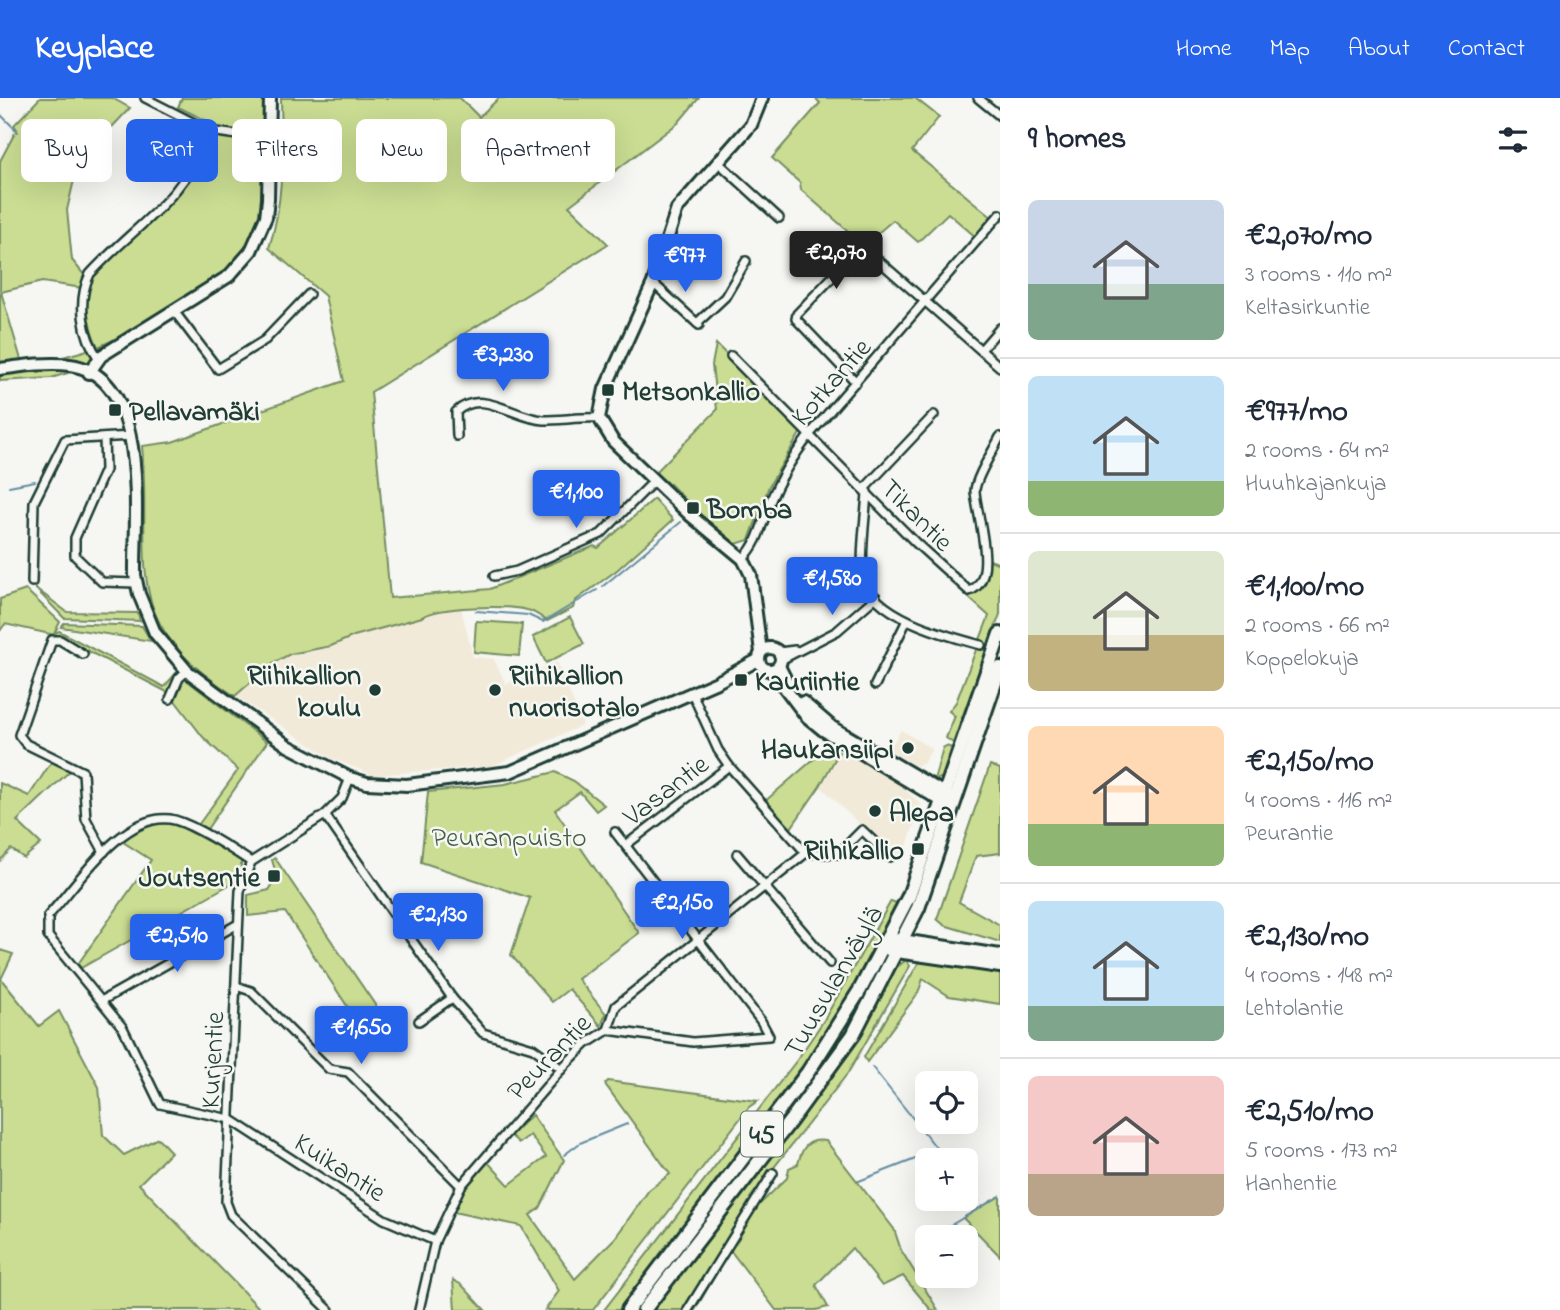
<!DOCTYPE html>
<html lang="en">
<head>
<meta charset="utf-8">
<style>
	body { margin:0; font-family:"Indie Flower",sans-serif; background:#f2f2f3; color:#1f2937; height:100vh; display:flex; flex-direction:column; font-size:26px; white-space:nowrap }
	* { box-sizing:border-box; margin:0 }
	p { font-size:23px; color:#747a83 }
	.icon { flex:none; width:38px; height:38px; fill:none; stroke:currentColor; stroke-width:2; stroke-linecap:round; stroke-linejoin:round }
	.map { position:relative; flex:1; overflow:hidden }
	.drawer { display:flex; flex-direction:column; background:#fff; width:560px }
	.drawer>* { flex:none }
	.banner { position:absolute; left:21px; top:21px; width:665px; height:63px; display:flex; gap:14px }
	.buttons { position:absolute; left:915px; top:973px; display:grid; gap:14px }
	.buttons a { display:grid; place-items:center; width:63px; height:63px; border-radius:10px; background:#fff; box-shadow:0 7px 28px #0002; font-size:35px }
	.price { position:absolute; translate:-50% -60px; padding:0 16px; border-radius:7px; background:#2563eb; color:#fff; font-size:23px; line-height:46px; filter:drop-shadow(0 2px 4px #0008) }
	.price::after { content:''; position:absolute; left:50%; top:42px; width:21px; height:16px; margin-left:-10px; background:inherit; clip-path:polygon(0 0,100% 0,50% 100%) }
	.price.selected { background:#222; color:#fff }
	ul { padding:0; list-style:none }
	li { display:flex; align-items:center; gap:21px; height:175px; padding:0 28px }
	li+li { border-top:2px solid #e0e1e3 }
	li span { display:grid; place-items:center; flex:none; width:196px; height:140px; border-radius:10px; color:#555 }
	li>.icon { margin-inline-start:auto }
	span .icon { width:84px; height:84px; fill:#fffc; stroke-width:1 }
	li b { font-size:30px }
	h2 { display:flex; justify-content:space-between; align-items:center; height:84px; padding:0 28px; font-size:30px }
	.pill { padding:0 24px; border-radius:10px; background:#fff; box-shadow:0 7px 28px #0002; font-size:24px; line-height:63px }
	.pill.selected { background:#2563eb; color:#fff }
	header { display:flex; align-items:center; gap:42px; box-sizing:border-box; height:98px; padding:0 35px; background:#2563eb; color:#fff }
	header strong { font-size:33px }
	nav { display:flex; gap:38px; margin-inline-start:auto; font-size:24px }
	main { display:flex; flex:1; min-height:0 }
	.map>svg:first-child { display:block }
</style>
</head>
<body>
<header>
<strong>Keyplace</strong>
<nav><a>Home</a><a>Map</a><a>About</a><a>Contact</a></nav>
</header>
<main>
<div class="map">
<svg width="1000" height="1212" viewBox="0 0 1000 1212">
	<rect width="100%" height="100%" fill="#f6f6f2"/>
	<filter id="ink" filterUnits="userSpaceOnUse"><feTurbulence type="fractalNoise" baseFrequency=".0143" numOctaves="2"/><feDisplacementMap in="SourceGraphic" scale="14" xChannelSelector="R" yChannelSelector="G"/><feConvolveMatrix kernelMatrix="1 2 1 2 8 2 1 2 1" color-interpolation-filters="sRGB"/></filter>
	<g filter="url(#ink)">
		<g fill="#f2ead9">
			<path d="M461,510L473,559L494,561L506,586L557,564L583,627L492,668L373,677L331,660L235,598L273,565L290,556L331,548L354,538L422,519L431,513Z"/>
			<path d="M901,632L932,651L923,666L915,668L889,652Z"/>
			<path d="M842,649L892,680L921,706L904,757L886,752L820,688Z"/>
		</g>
		<g fill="#cadd92" stroke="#748d63" stroke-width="2">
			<path d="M40,0H112L130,10L78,65L67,112L72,162L85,178L83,190L42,184L1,194L22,265L56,261L98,249C89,230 81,200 91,181C103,159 128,145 146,129C180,98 198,69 216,27L178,9L182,0H266C265,38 271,81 261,118C245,182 153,224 98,249L94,261L95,267L51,280L0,283V63L17,31L14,27Z"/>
			<path d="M281,0H460L479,19L499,0H699L678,25L569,108L608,146L371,294L390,500L490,491L594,448L598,450L654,401L673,422L617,472L575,503L573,510L547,523C541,519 534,513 527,512C506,507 439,508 422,519L354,538L331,548L290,556L273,565L235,598C115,522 153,467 142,348L172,344L344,283L325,198L269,150C285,100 282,52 281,0Z"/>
			<path d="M815,0H915L939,19L912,53L994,121L977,140L948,115L918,144L893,122L864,147L801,92L800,85L772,60L820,5Z"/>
			<path d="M716,246L802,332L769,388L749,442L736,446L714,431L670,386L667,389L653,377L717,312L712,267Z"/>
			<path d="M987,461L1000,466V516L953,645L946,640L955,618L949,613L956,604L989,518L968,499V495L982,484Z"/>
			<path d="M34,489L67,514L138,515L140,523L64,520Z"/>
			<path d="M26,492L60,524L54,536L59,533L164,589L177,574L169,595L59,538L5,526L0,533V501Z"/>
			<path d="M570,519L584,546L546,565L533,539Z"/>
			<path d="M476,523L522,526L519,558L474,554Z"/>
			<path d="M64,525L142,528L151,543L61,529Z"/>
			<path d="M184,580L267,644L205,734L196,730L238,672L203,639L173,600Z"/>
			<path d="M829,648L839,654L820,688L789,733L764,704Z"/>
			<path d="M946,648L952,650L944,679L934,682L943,650Z"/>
			<path d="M54,660L74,669L17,723L41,746L24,760L11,751L0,763V685L29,698Z"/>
			<path d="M990,667L1000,671V755L976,758L959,804L1000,827V844L944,827L937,821Z"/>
			<path d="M555,674L574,683L604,707L596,713L580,694L555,712L639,835L578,881L606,916L601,928L569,891L552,904L511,857L530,800L421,764L428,694L505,686Z"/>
			<path d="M154,722L172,724L241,761V780L81,870L78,866L151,762L120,742Z"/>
			<path d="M275,760L386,923L365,935L285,814L248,818V797L269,792L277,779L272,762Z"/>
			<path d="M891,803L899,806C828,956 720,1082 619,1212H604L797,962L824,922Z"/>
			<path d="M0,852L13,856L1,881L39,928L59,913L99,989L103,1037L124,1057L158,1040L171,1054L139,1086L261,1212H0Z"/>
			<path d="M906,862L910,868L848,975L750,1100L761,1105L787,1080L789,1070L798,1066C802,1049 808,1040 826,1043L894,1131L901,1152L938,1212H931L903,1178L882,1188L852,1150L816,1187L828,1209L816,1212H776L730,1152L695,1212H648L850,952L896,870Z"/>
			<path d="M919,864L1000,874V906L949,898L923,881L918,895L867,964L864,959Z"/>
			<path d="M878,870L882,872L829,962L637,1212H631L825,958Z"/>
			<path d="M608,983L758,1003L749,1009L593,1212H545L559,1193L521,1128L453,1114L464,1090L486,1062L509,1087L546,1059L530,1037L519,1045L510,1037L532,1017L564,1062L540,1110L530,1117L575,1181L615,1140L649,1092L670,1076L605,986Z"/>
			<path d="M1000,1098V1158L963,1120Z"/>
			<path d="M453,1182L462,1187L485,1212H455Z"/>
		</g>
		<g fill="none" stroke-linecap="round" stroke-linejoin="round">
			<g stroke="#638da3" stroke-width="2">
				<path d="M0,16L18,34"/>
				<path d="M9,388L35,383"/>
				<path d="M603,488L681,424"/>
				<path d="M476,513L528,517L543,524L597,492"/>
				<path d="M872,969L946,1062"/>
				<path d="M564,1057L580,1045L627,1026"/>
				<path d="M859,1083L936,1053"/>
				<path d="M966,1087L979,1103"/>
				<path d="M946,1130L1000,1098"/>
			</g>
			<g stroke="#1f3d34" stroke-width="12">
				<g id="street">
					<path d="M145,0L210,33L271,42"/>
					<path d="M978,0L1000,18"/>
					<path d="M720,66L779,120"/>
					<path d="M653,185L699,227"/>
					<path d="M174,213L218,271L265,242L309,196"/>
					<path d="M697,225L725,199L746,163"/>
					<path d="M981,252L1000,230"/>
					<path d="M731,258L916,445L969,493C1000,483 976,416 975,393C975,381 994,351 1000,339"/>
					<path d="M99,261C82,237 77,203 90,176C138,124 182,105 210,33"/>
					<path d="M856,284L796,221L797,216L862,148L1000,269"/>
					<path d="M457,338L456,314C482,289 514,321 544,322C562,322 581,319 599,320"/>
					<path d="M104,340L105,372L75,440V458L102,484L136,485"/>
					<path d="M864,391L934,317"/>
					<path d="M867,394C866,415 859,462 864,480C873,519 948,538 981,547"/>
					<path d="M743,461C759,444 761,428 769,407C779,381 794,357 811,335L1000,116"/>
					<path d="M494,478L517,473L601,436L654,383"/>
					<path d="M32,484L34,404L65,342L131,338"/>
					<path d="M779,554L795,552"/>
					<path d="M83,556L60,542H52L19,637L26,646L83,674L86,721L104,754"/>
					<path d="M781,562L837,533L876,499"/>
					<path d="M875,587L906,524"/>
					<path d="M692,595L718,652L729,668L806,755"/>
					<path d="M170,601L179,580L187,573"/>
					<path d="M325,717L452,900L483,935L533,950L562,971"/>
					<path d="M626,747L729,668"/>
					<path d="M806,755L838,756L862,732L890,759"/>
					<path d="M737,756L830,865"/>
					<path d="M251,764C233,752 191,724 170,721C122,715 77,787 48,818V838L123,930L160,1006L230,1021L384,1121L435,1143"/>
					<path d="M236,888L251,893L329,971L348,974L461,1088"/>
					<path d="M103,902L238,826"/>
					<path d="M419,923L452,900"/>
					<path d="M608,932L693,944L769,938L761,923L615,734"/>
					<path d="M329,1212L231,1117L226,1104L240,793L251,764L325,717L342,700L350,680"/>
					<path d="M419,1212L435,1143L461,1088L565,967L586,946L608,932L616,908L806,755"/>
					<path d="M688,1212L773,1075"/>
				</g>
			</g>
			<g stroke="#1f3d34" stroke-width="16">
				<g id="secondary">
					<path d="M0,271C22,268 48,264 70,267C152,278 134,421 135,477L139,496L155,535L187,573L288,648L350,680L367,685L407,687L510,674L717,584L758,562"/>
					<path d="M89,275L101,258L229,178L251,153L266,119L268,101L270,0"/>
					<circle cx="770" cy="561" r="11"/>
					<path d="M761,554L751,477L743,461L690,417L613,343L599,320L605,291L653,185L677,111L751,27L762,0"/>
					<path d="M779,568L788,586"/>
					<path d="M772,573L806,618L823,632L948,707"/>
					<path d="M803,604L832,629L951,699"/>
				</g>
			</g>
			<g stroke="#1f3d34" stroke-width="18">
				<g id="primary">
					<path d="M895,842L1000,858"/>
					<path d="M890,852L1000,868"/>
					<path d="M628,1212L808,974L860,892L909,798L1000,536"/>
					<path d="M644,1212L791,1022L853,937L918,810L1000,570"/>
				</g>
			</g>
			<use href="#street" stroke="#f6f6f2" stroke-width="7"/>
			<use href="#secondary" stroke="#f6f6f2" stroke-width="10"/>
			<use href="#primary" stroke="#f6f6f2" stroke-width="12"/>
		</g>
	</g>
	<g fill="#1f3d34" stroke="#f6f6f2" stroke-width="2.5">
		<rect x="601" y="285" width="14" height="14" rx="3.5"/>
		<rect x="108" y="305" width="14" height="14" rx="3.5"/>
		<rect x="686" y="403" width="14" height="14" rx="3.5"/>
		<rect x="734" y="575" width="14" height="14" rx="3.5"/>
		<circle cx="375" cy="592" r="7"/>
		<circle cx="495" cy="592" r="7"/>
		<circle cx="908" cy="650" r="7"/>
		<circle cx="875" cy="713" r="7"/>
		<rect x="911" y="744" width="14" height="14" rx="3.5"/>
		<rect x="267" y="771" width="14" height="14" rx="3.5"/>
	</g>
	<g text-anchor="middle" stroke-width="5" stroke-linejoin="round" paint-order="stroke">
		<rect fill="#f6f6f2" stroke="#60746d" stroke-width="2" x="741" y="1013.5" width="42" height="45" rx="5"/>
		<g font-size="26" font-weight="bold" fill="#1f3d34">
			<text x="762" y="1045">45</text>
		</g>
		<g font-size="28" fill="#1f3d34" stroke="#f6f6f2">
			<text transform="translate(830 283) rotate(-49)" y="10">Kotkantie</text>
			<text transform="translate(918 416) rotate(45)" y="10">Tikantie</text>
			<text transform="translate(665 691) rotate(-37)" y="10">Vasantie</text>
			<text transform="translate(832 883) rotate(-60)" y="10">Tuusulanväylä</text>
			<text transform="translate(548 958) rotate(-46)" y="10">Peurantie</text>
			<text transform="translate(211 962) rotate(-87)" y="10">Kurjentie</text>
			<text transform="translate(341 1068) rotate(33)" y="10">Kuikantie</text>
		</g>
		<g font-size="28" font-weight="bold" fill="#1f3d34" stroke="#f6f6f2" text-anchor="start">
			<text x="622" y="302">Metsonkallio</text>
			<text x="129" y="322">Pellavamäki</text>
			<text x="707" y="420">Bomba</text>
			<text x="361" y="586" text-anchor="end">Riihikallion<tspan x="361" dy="32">koulu</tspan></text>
			<text x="509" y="586">Riihikallion<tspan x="509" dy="32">nuorisotalo</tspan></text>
			<text x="755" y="592">Kauriintie</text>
			<text x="894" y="660" text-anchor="end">Haukansiipi</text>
			<text x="889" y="723">Alepa</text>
			<text x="904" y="761" text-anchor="end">Riihikallio</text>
			<text x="260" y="788" text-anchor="end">Joutsentie</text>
		</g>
		<g font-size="28" fill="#415d47" stroke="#f6f6f2">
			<text x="509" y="748">Peuranpuisto</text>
		</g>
	</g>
</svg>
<div class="buttons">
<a><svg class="icon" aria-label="locate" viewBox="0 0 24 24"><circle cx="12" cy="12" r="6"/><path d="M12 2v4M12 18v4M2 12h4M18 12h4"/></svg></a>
<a>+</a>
<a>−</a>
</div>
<b class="price selected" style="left:836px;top:193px">€2,070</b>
<b class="price" style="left:685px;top:196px">€977</b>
<b class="price" style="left:503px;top:295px">€3,230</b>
<b class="price" style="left:576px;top:432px">€1,100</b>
<b class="price" style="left:832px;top:519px">€1,580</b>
<b class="price" style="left:682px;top:843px">€2,150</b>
<b class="price" style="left:438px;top:855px">€2,130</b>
<b class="price" style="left:177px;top:876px">€2,510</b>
<b class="price" style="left:361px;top:968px">€1,650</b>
<div class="banner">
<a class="pill">Buy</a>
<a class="pill selected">Rent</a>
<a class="pill">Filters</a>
<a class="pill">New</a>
<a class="pill">Apartment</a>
</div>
</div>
<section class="drawer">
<h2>9 homes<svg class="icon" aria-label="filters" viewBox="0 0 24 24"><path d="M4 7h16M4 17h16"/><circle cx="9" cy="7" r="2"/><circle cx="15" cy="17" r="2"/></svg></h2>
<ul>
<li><span style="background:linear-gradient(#c9d6e8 60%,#7fa58c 0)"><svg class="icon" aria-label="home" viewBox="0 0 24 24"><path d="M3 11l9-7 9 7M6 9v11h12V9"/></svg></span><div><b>€2,070/mo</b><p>3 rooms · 110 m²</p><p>Keltasirkuntie</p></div></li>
<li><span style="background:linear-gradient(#bfe0f5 75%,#8fb573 0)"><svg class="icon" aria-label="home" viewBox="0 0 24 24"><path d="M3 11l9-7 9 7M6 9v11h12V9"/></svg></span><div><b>€977/mo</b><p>2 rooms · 64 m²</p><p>Huuhkajankuja</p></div></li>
<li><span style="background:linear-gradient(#dfe7d0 60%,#c2b280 0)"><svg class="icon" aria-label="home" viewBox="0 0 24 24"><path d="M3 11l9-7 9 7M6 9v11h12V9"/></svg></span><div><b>€1,100/mo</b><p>2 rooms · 66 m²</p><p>Koppelokuja</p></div></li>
<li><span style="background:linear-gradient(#ffd9b3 70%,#8fb573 0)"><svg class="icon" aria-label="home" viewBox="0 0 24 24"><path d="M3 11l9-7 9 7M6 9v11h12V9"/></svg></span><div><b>€2,150/mo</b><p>4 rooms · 116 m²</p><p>Peurantie</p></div></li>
<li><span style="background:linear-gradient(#bfe0f5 75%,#7fa58c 0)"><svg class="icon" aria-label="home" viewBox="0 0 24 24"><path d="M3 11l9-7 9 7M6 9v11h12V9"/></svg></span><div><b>€2,130/mo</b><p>4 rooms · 148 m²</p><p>Lehtolantie</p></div></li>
<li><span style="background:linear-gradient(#f6c9c9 70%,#b9a48a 0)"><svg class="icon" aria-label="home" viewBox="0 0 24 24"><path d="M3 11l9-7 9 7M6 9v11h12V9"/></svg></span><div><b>€2,510/mo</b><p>5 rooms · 173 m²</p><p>Hanhentie</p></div></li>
</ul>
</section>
</main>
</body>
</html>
